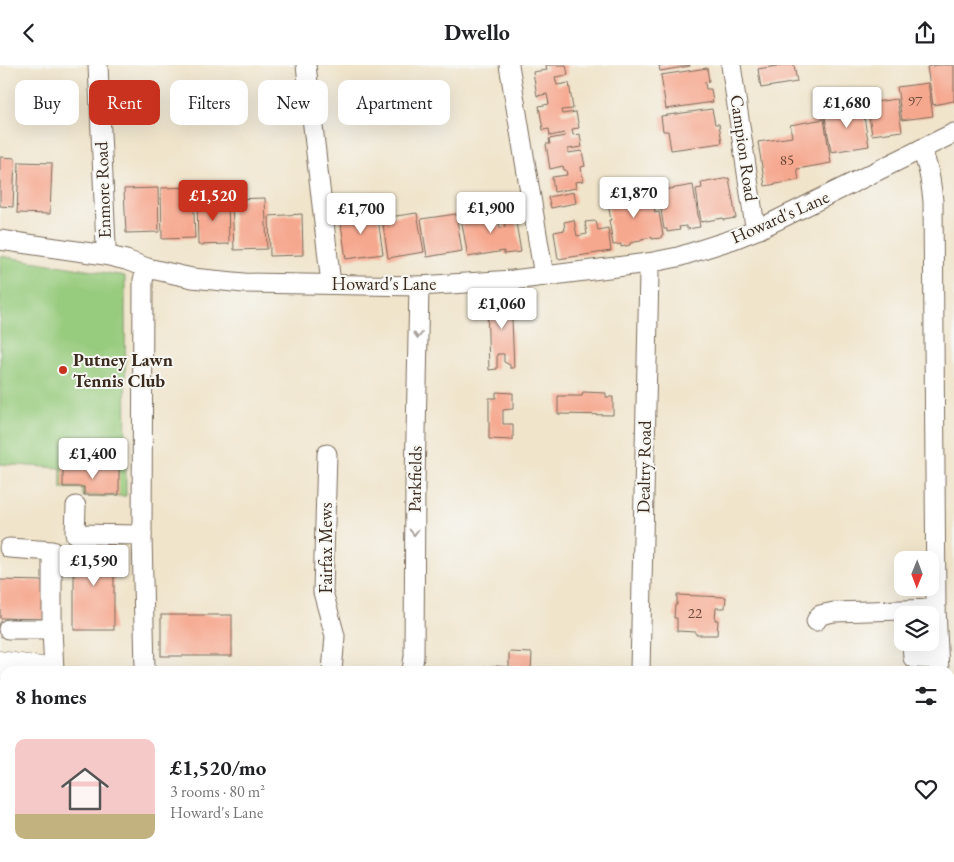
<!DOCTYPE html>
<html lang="en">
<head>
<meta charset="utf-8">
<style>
	body { margin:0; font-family:"EB Garamond",serif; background:#f6f6f6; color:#202124; height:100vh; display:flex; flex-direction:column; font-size:19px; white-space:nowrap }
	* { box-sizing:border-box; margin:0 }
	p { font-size:16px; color:#757577 }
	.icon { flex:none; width:28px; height:28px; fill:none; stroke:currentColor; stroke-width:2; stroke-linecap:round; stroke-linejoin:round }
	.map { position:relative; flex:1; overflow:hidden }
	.panel { position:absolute; left:0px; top:601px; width:955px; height:196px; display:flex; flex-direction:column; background:#fff; border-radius:15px 15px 0 0; box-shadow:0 5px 20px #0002 }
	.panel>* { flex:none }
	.top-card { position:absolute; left:15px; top:15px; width:500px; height:45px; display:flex; gap:10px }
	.needle { width:32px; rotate:181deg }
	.buttons { position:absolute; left:894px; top:486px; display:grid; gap:10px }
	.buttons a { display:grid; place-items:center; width:45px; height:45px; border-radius:10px; background:#fff; box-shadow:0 5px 20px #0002; font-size:25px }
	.price { position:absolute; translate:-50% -42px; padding:0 11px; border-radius:5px; background:#fff; color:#222; font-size:16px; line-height:32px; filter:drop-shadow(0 1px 2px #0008) }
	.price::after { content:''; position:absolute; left:50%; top:30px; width:15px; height:11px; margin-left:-8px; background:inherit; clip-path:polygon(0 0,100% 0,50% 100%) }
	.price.on { background:#c8321e; color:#fff }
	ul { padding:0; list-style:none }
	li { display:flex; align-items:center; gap:15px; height:125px; padding:0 15px }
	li+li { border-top:1px solid #e0e0e0 }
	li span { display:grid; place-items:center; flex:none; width:140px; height:100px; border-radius:10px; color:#555 }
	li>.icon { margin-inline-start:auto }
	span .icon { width:60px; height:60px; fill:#fffc; stroke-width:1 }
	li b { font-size:21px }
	h2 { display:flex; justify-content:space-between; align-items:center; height:60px; padding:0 15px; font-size:21px }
	.pill { padding:0 18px; border-radius:10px; background:#fff; box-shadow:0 5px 20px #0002; font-size:18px; line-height:45px }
	.pill.on { background:#c8321e; color:#fff }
	header { display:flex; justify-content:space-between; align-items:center; height:65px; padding:0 15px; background:#fff; font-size:22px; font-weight:700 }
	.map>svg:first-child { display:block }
</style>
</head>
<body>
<header><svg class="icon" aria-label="back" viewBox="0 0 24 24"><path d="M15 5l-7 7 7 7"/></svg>Dwello<svg class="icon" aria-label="share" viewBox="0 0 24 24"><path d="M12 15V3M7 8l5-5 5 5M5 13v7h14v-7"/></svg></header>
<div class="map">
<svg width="954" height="797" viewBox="0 0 954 797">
	<rect width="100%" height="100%" fill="#f6f6f2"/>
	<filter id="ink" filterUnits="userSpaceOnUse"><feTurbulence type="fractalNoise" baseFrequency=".02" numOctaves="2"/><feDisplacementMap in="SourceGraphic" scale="10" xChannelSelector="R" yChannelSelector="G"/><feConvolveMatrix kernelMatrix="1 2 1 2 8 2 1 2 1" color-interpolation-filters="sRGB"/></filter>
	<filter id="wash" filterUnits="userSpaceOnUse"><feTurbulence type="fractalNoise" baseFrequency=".0096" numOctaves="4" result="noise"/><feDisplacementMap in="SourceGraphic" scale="20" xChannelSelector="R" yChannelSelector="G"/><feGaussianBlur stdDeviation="1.12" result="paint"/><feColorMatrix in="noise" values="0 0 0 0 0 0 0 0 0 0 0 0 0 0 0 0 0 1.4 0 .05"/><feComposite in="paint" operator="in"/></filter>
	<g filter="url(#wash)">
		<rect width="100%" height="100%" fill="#f0e4cb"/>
		<path fill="#97cb7d" stroke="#697a4e" d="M0,191L125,211L126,431H83V423H61V403L0,399Z"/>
		<g id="blocks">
			<g fill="#f6a88f">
				<path d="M546,0H566L568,10L555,12L557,20L569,18L573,44L561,45L562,49L576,47L579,63L572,64L573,70L580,69L582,82L568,84V88L582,86L585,101L581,102L583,116L575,117L576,123L554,127L552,112L567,110L566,105H564L563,101L550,104L546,79H550L549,74L565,71L564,68L550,71L549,64L543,65L539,41L549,39L547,29L537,31L533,7L547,5Z"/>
				<path d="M659,0H690V1L660,6Z"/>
				<path d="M783,0H794L797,17L761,23L758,4Z"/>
				<path d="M938,0H954V36L933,40L927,2Z"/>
				<path d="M707,3L709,16L705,17L706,24H711L713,37L666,44L661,10Z"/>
				<path d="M928,18L933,51L902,55L897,22Z"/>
				<path d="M897,34L902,66L872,70L867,38Z"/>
				<path d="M862,40L869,81L831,87L824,47Z"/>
				<path d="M712,44L715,59H719L722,78L671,85L668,66H663L661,51Z"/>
				<path d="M824,54L831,98L797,104L799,115L765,121L758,77L792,72L790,60Z"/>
				<path d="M0,92L15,93L13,142L0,141Z"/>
				<path d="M19,97L52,98L50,149L17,148Z"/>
				<path d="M729,113L736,153L723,155V153L701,157L696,124L702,123L701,118Z"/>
				<path d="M693,120L700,162L687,164V161L679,162L680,165L667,167V164H664L658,126Z"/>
				<path d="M193,122L195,173L162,174L161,123Z"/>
				<path d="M158,123L159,167L126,168L124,124Z"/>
				<path d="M652,126L655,148L659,147L663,170L661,171V173L652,174V172L641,174V176L630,178V180L621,182V179L613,180L609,155H611L608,139L623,136L622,131Z"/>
				<path d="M574,127L576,138L551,143L548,132Z"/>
				<path d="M265,133L267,184L234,185L232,134Z"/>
				<path d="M197,134H228L229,179L198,180Z"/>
				<path d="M513,140L521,187L504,189V186L468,192L461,153L498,148L500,163L505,162L502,141Z"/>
				<path d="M377,147L383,189L346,194L340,152Z"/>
				<path d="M417,148L424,187L388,193L382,153Z"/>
				<path d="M302,149L303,190L270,191L269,151Z"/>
				<path d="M456,149L462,186L427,192L421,154Z"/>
				<path d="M574,155L577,171L587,169L585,157L596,156L598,165L608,163L611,186L558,194L554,167L565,165L564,157Z"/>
				<path d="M521,231L523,253L512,254L514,303H510V300L504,297V289H497V304L489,305L487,238L511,237V232Z"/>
				<path d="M496,327L513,328V344L503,345V359H513V375L489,374V333H496Z"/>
				<path d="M583,327L606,328V332H613V350L558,349V331H582Z"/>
				<path d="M63,402H119V430H84V422H63Z"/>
				<rect x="74" y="478" width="40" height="87"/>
				<path d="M0,515L45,516L44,554L0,553Z"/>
				<path d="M677,530L726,532L725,543H716L715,555H718L717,570H696V567L677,566V553H674L675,540H677Z"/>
				<rect x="161" y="550" width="71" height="41"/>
				<path d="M509,587L532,588L531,606H485V602H496V601L509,602Z"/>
				<path d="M534,792H554L563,794V792H589L588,797H533Z"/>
			</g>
		</g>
	</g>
	<g filter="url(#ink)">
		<use href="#blocks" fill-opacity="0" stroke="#7a6b5b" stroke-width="1"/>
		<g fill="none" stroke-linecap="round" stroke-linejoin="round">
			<g stroke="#7a6b5b" stroke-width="21">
				<g id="minor">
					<path d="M98,0L106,181L105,190"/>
					<path d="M306,0L331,219"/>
					<path d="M509,0L544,211"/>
					<path d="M731,0L754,155L759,164"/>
					<path d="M921,84C929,101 931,118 933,136L936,544L939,606"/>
					<path d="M0,175L105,190L126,195L147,203L192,213L244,218L419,221L513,215L648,198L678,192L734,174L759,164L954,68"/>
					<path d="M327,389L323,527L335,571L332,606"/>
					<path d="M76,441L75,469L142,470"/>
					<path d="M9,483L52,486V564L54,606"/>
					<path d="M816,556L820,550L834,547L936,544"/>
					<path d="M8,564H52"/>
					<path d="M912,578L913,593L938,594"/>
					<path d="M145,606L142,470L143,215L147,203"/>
					<path d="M412,606L414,591L415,418L419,221"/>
					<path d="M640,606L649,208L648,198"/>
					<path d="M950,699L954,698"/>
					<path d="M622,792L623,797"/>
					<path d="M696,792L715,797"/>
					<path d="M443,797L444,792"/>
					<path d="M497,797L498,792"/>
					<path d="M516,797L517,792"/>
					<path d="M650,797L651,792"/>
					<path d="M942,797L943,792"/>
				</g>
			</g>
			<g stroke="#7a6b5b" stroke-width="29">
				<g id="highway">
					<path d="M0,600L42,606"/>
					<path d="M908,792L925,797"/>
				</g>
			</g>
			<use href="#minor" stroke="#fff" stroke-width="19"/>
			<use href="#highway" stroke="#fff" stroke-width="28"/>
		</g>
		<defs><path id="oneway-chevron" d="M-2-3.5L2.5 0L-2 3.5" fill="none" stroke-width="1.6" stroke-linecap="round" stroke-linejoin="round" transform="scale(1.25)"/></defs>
		<g stroke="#a79f9a">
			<use href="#oneway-chevron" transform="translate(418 270) rotate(92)"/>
			<use href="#oneway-chevron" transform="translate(414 467) rotate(90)"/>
		</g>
	</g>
	<circle fill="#c8321e" stroke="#f6f6f2" stroke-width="2" cx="63" cy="305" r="5"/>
	<g text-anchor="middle" stroke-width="4" stroke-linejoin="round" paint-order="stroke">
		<g font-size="15" fill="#6a4a3a">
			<text x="915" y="41">97</text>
			<text x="787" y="100">85</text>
			<text x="695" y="553">22</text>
		</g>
		<g font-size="18" fill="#3b2a1e" stroke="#f6f6f2">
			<text transform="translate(744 83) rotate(82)" y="6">Campion Road</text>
			<text transform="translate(103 125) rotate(-92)" y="6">Enmore Road</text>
			<text transform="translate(780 152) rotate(-24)" y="6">Howard's Lane</text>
			<text x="384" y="225">Howard's Lane</text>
			<text transform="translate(644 402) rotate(-89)" y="6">Dealtry Road</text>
			<text transform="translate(415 414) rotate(-89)" y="6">Parkfields</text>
			<text transform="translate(326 483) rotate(-90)" y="6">Fairfax Mews</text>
		</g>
		<g font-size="18" font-weight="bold" fill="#3b2a1e" stroke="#f6f6f2" text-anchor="start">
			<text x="73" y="301">Putney Lawn<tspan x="73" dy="21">Tennis Club</tspan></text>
		</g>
	</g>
</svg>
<div class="buttons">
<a><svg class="needle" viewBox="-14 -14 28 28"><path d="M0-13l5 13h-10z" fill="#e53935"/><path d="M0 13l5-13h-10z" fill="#757577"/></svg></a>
<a><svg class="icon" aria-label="layers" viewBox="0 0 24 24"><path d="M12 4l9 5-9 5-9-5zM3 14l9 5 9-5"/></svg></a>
</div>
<b class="price" style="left:847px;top:64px">£1,680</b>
<b class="price" style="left:634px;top:154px">£1,870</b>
<b class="price on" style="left:213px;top:157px">£1,520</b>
<b class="price" style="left:491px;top:169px">£1,900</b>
<b class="price" style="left:361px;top:170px">£1,700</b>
<b class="price" style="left:502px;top:265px">£1,060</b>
<b class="price" style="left:93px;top:415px">£1,400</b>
<b class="price" style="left:94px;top:522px">£1,590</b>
<div class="top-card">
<a class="pill">Buy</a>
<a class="pill on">Rent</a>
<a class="pill">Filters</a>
<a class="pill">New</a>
<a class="pill">Apartment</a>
</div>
<section class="panel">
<h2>8 homes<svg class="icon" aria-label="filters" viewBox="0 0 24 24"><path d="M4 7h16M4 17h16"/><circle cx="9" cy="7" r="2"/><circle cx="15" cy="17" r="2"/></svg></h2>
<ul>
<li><span style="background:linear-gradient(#f6c9c9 75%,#c2b280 0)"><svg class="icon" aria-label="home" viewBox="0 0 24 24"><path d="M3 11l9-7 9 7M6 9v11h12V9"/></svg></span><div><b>£1,520/mo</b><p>3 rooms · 80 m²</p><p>Howard's Lane</p></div><svg class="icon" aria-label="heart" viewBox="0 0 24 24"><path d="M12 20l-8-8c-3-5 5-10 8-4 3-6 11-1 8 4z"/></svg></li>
</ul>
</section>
</div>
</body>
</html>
